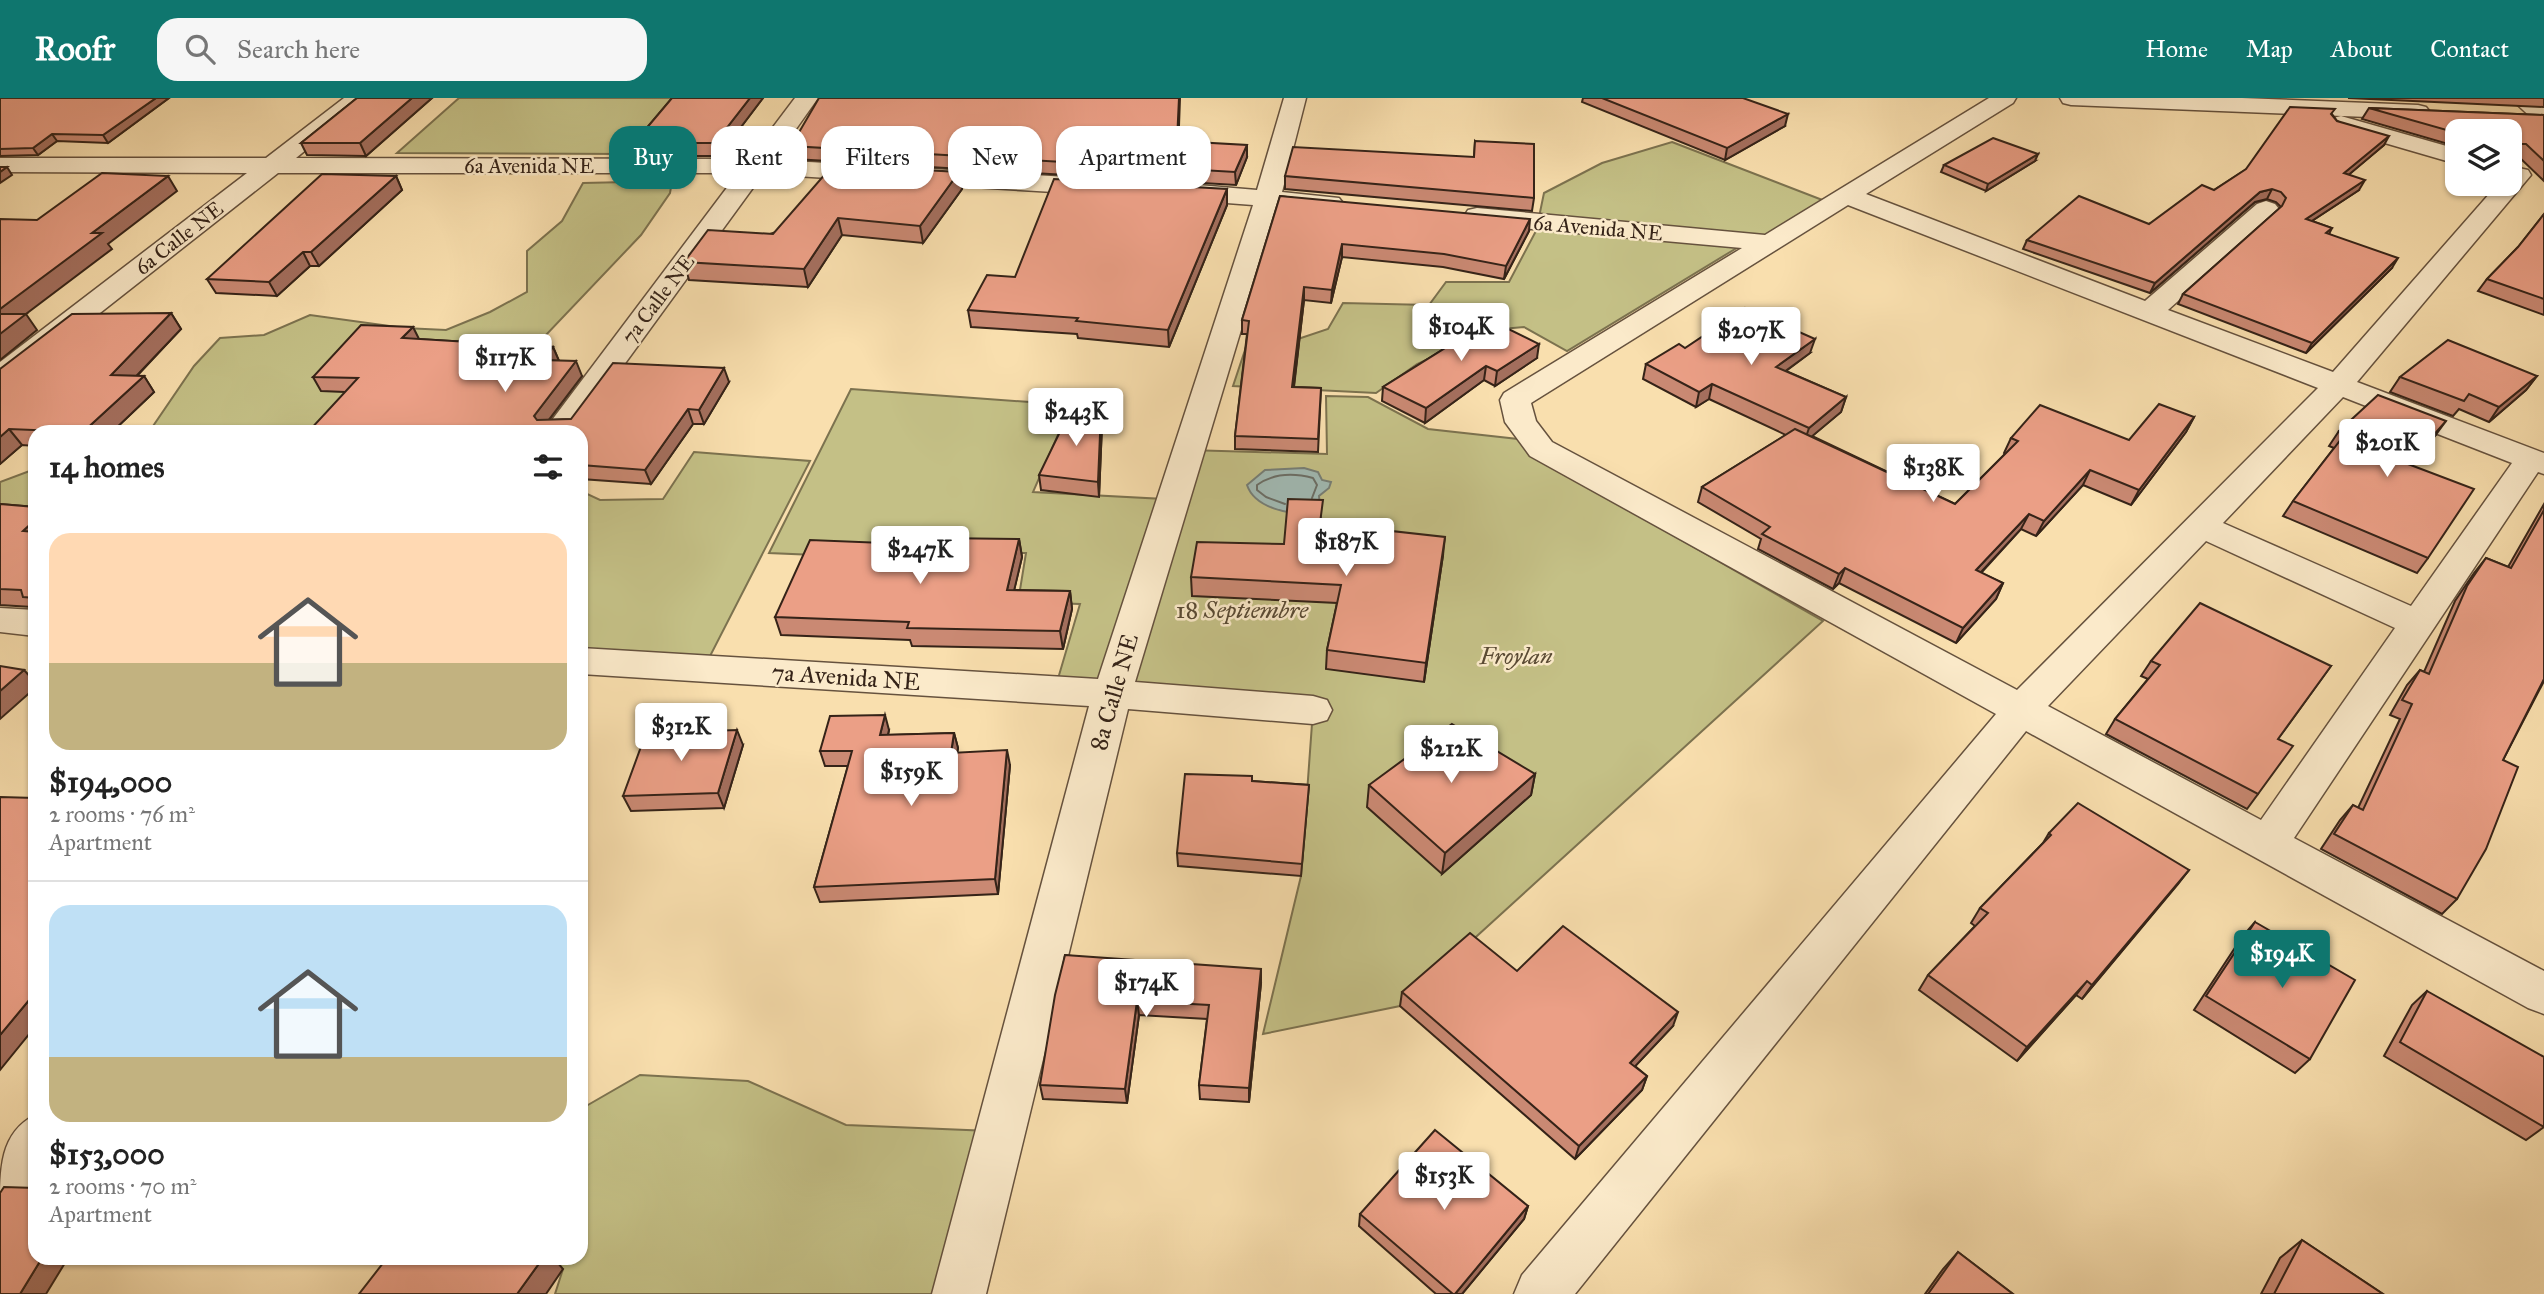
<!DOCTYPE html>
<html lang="en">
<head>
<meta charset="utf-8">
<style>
	body { margin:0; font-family:"IM FELL Great Primer",serif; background:#f6f6f6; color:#222; height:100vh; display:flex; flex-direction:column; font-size:26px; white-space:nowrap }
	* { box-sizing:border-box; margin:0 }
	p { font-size:23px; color:#767676 }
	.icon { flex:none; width:38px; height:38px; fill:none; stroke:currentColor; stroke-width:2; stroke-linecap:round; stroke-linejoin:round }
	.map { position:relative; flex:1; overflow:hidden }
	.details { position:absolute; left:28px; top:327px; width:560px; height:840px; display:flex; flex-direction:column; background:#fff; border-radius:21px; box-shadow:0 2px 5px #0004 }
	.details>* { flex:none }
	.guide { position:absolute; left:609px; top:28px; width:665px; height:63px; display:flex; gap:14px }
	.controls { position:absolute; left:2445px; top:21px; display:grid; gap:14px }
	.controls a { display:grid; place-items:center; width:77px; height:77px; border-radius:14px; background:#fff; box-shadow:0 2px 5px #0004; font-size:35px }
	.price { position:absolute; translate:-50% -60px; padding:0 16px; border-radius:7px; background:#fff; color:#222; font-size:23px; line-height:46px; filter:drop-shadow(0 2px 4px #0008) }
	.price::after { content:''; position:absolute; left:50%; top:42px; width:21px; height:16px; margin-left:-10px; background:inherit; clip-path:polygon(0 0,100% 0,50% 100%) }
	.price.current { background:#0f766e; color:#fff }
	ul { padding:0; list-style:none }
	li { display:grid; align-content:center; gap:14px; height:371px; padding:0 21px }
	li+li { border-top:2px solid #e0e0e0 }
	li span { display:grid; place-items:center; height:217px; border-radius:21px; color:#555 }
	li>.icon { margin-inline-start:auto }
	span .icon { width:126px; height:126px; fill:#fffc; stroke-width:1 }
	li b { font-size:30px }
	h2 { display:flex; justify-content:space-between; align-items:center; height:84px; padding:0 21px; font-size:30px }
	.tag { padding:0 24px; border-radius:21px; background:#fff; box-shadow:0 2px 5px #0004; font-size:24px; line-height:63px }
	.tag.current { background:#0f766e; color:#fff }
	header { display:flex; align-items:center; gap:42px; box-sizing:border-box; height:98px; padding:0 35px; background:#0f766e; color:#fff }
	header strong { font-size:33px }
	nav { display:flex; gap:38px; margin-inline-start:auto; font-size:24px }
	.search { width:490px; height:63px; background:#f6f6f6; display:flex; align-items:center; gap:18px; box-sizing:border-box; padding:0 24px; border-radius:21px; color:#767676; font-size:26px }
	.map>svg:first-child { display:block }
</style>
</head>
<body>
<header>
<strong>Roofr</strong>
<div class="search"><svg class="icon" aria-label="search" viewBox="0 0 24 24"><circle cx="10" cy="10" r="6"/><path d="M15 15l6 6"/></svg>Search here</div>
<nav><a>Home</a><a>Map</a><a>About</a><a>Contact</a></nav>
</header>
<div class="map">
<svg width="2544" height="1196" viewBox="0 0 2544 1196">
	<rect width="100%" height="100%" fill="#f9dfae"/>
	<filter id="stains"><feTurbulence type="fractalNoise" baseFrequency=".00286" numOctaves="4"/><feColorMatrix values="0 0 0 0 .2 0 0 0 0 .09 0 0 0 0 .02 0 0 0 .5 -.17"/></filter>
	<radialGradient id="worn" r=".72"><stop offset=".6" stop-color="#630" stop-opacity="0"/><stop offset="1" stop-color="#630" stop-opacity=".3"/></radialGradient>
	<g fill="#c4c086" stroke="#7c724f" stroke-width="2">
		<path d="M459,0H680L631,56L397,55Z"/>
		<path d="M1672,44L1825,103L1763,140L1539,119L1544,95L1602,65Z"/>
		<path d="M672,83L670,95L641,137L526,258L412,334H149L194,268L220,240L264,237L310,217L404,230L446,232L490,214L527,194V153L562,123L583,85Z"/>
		<path d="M1537,131L1740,148L1567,253L1524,229L1490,232L1417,266L1376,295L1233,288L1249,240H1301L1328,231L1343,205L1429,207L1446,184H1509Z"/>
		<path d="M851,291L1071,307L1033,394L1164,401L1104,588L1057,584L1080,506L1018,504L1026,455L938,454L933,462L769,455Z"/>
		<path d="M1326,298L1368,299L1428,331L1518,341L1533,357L1823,523L1400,908L1263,936L1301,778L1313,612L1112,596L1188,352L1327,356Z"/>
		<path d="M694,354L810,363L707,564L581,555V485L586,475L581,474V393L600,402L663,401Z"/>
		<path d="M35,371V417L0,413V384Z"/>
		<path d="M640,977L748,983L846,1027L990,1033L950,1196H555L563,1171L536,1160H581V1011Z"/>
	</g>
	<path fill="#a1bab4" stroke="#767e76" stroke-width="2" d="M1304,370L1318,374L1322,382L1331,384L1329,390L1319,398L1321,419C1298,416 1256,414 1247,387L1265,372Z"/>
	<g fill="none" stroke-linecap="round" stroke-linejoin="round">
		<path stroke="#6b6e66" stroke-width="2" d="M1285,406L1266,399L1257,392V387C1274,375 1294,375 1313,380L1317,387L1312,400"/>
		<g stroke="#66523e" stroke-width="3">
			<g id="minor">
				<path d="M344,0H369L296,60L749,61L795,0H818L774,62L1103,81L1112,84L1116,89L1112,94L1103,97L763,76L575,334H543L738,75H278L11,285L0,288V264L247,75L0,74V60H266Z"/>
				<path d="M1284,0H1306L1282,94L1339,100L1343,105L1339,110L1330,113L1278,109L1135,584L1313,598L1327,602L1332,612L1327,622L1313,626L1128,611L986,1196H932L1089,608L581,576V550L1098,581L1253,107L1174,101L1165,98L1161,93L1165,88L1174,85L1257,92Z"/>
				<path d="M1989,0H2016L2013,5L1866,96L2145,203L2257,106L2266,103L2275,106L2279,111L2275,116L2168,212L2333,274L2498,86H2510V72L2519,70L2528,72L2531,77L2357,284L2544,355V376L2538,374L2294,740L2544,873V916L2528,910L2026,633L1575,1196H1514L1522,1177L1996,616L1530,358L1505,324L1500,302L1504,295L1742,150L1477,126L1468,124L1464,118L1468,112L1477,110L1765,137ZM1848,107L2318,290L2017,592L1552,344L1536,323L1531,305ZM2343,299L2512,365L2411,508L2223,425ZM2206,443L2395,530L2261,722L2048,608Z"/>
				<path d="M2060,0H2242L2418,7L2426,9L2430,14L2426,19L2418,21L2071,7L2063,5Z"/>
				<path d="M2510,0H2535L2544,7V26L2536,24Z"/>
				<path d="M2341,18L2457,51V66L2333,30L2329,25L2333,20Z"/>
				<path d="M0,510L35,512V538L0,534Z"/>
				<path d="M35,1017C35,1058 45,1094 0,1112C0,1070 0,1035 35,1017Z"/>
			</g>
		</g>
		<use href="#minor" fill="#fbeaca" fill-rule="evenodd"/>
	</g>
	<g fill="#ca8973" stroke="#352318" stroke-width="2">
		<path d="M0,0H169L108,45L57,43L38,57L0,58Z"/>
		<path d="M357,0H432L366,58L307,57L301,45Z"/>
		<path d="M672,0H763L719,58H638L634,45Z"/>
		<path d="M1583,0H1743L1785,28L1725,62L1582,4Z"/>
		<path d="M2348,0H2544V9Z"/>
		<path d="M2369,10L2544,17V83L2518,58H2510V33H2457V47L2455,48L2362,21Z"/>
		<path d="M2332,16L2337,23L2384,47L2348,77L2359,92L2312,123L2332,130L2329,136L2392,170L2306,255L2178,206L2183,196L2281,109L2276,104L2267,101L2255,104L2150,195L2023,151L2027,142L2149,126L2214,92Z"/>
		<path d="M1178,43L1247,59L1236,87L794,61L791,48Z"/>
		<path d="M1475,43L1534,100L1532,113L1285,91V78L1474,59Z"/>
		<path d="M2035,63L1986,93L1941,74L1944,67Z"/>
		<path d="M959,74L962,91L923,145L842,137L808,189L689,182L684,164Z"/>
		<path d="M396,78L402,92L319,168H310L277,198L216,195L207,181Z"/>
		<path d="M1227,91V107L1169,249L1078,240L1077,236L971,229L968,212L1015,179Z"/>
		<path d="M1280,98L1529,133L1504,181L1443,169L1342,159L1331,205L1304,202L1294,289L1321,290L1318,354L1235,351V338L1247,236H1242V222Z"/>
		<path d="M2544,116V217L2478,193L2487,181L2518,149Z"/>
		<path d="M171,215L181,231L137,278H144L154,294L112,334H35V348L22,347L0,366V271Z"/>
		<path d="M1490,222L1537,260L1495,288L1484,282L1425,325L1382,303L1383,289Z"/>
		<path d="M419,241L553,249L559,263L582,278L549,322L571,321L729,284L704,326H693L651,386L581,381V334L345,294L321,293L313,279Z"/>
		<path d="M1810,255L1786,273L1846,299L1841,314L1812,338L1955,406L2005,356L2004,355L2011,340L2129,342L2194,319L2186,334L2131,407L2083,387L2036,438L2021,431L1981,475L2003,485L1996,501L1956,545L1839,485L1833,491L1758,451L1761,441L1698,404L1702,389L1786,337L1709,301L1696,309L1643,281L1646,266Z"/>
		<path d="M2537,278L2526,292L2489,324L2459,311L2453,318L2390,294L2400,279Z"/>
		<path d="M1101,313L1102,327L1099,399L1041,392L1039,377Z"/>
		<path d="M2339,333L2435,338L2410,367L2428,460L2417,475L2283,418L2293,403L2334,350L2329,348Z"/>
		<path d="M0,406L35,409V513L32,509L0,507Z"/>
		<path d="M2544,406V583L2503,662L2457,801L2442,816L2321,751L2340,722L2353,707L2358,710L2400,621L2390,617L2407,587L2420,572L2424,574L2455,503L2474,475L2486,460L2508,469Z"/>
		<path d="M1322,425L1443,457L1424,584L1326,571L1327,552L1337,505L1192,498L1191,479L1284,446Z"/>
		<path d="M1019,441L1022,459L1014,492L1070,493L1072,511L1063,551L912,548L910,542L781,537L775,519L933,447Z"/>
		<path d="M2151,563L2331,568L2278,641L2258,696L2247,711L2106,636L2115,621L2148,581L2141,578Z"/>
		<path d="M889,632L888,637L954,635L958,650L957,655L1010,667L998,796L820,804L814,789L848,668H825L820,653Z"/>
		<path d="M743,647L724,710L631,713L623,698Z"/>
		<path d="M1535,676L1531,697L1442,776L1367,709L1369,687Z"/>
		<path d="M1252,683L1309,687L1301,778L1178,768L1177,755Z"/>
		<path d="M2049,735L2189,772L2082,901L2076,897L2017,963L1919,892L1928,877L1975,828L1971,825L1980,810L2043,745Z"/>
		<path d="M2255,824L2310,961L2295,975L2194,912L2242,839Z"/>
		<path d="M1065,857L1261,885L1249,1004L1200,1001L1199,987L1207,921L1139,917L1127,1005L1043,1001L1040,987Z"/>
		<path d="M1517,873L1673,928L1635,968L1647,978L1642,992L1575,1061L1400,908L1402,894Z"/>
		<path d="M2427,893L2544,1029L2526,1042L2384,958L2412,907Z"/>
		<path d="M1528,1108L1524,1121L1462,1196H1436L1359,1128L1360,1116Z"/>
		<path d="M2302,1142L2383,1196H2261L2280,1160Z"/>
		<path d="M1958,1154L2013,1196H1925L1943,1171Z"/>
	</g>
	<g fill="#a46f5e" stroke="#352318" stroke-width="2">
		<path d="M156,0H169L108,45L103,37Z"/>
		<path d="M412,0H432L366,58L360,45Z"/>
		<path d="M750,0H763L719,58L715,45Z"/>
		<path d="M1179,0H1180L1178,56L1177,43Z"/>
		<path d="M1788,16L1785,28L1725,62L1727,50Z"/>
		<path d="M52,36L57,43L38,57L33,50Z"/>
		<path d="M2389,38L2384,47L2339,85L2344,75Z"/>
		<path d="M1247,47V59L1236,87L1235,74Z"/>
		<path d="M2038,56L2035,63L1986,93L1988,86Z"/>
		<path d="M7,69L12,77L0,85V74Z"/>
		<path d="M959,74L962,91L923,145L920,128Z"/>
		<path d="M168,78L177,93L108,146L112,151L26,216L37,232L0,262V211L92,135Z"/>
		<path d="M396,78L402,92L319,168L311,154Z"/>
		<path d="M2365,82L2359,92L2301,130L2306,121Z"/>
		<path d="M1227,91V107L1169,249L1168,232Z"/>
		<path d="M2272,91L2267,101L2255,104L2150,195L2155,185L2260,94Z"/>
		<path d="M838,120L842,137L808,189L804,171Z"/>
		<path d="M1530,121L1529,133L1504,181L1506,168Z"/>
		<path d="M1342,146V159L1331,205L1332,192Z"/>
		<path d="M303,154L310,168L277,198L269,184Z"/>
		<path d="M2398,160L2392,170L2306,255L2312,245Z"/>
		<path d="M1304,189V202L1292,303V289Z"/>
		<path d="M171,215L181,231L122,293L111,277Z"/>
		<path d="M413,229L420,243L402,240Z"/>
		<path d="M1815,241L1810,255L1772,283L1776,269Z"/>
		<path d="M1539,246L1537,260L1495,288L1497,273Z"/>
		<path d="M553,249L559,263L543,262Z"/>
		<path d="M576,263L582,278L541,332L534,318Z"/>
		<path d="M1486,268L1484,282L1425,325L1426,310Z"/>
		<path d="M724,270L729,284L704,326L699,312Z"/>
		<path d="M144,278L154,294L112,334H83Z"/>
		<path d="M2537,278L2526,292L2489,324L2499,309Z"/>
		<path d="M1712,286L1709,301L1696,309L1699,294Z"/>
		<path d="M1846,299L1841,314L1804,345L1809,330Z"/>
		<path d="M688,311L693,326L651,386L645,372Z"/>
		<path d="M1101,313L1102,327L1099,399L1098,384Z"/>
		<path d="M2194,319L2186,334L2131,407L2139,392Z"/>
		<path d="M2446,323L2435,338L2398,381L2408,366Z"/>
		<path d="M9,331L22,347L0,366V339Z"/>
		<path d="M2090,372L2083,387L2036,438L2044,423Z"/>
		<path d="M2029,416L2021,431L1969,487L1976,472Z"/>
		<path d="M35,422V448L23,433Z"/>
		<path d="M1445,439L1443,457L1424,584L1426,565Z"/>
		<path d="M1019,441L1022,459L1010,510L1007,492Z"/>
		<path d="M1845,470L1839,485L1833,491L1839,476Z"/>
		<path d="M2003,485L1996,501L1956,545L1963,530Z"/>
		<path d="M1070,493L1072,511L1063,551L1060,533Z"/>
		<path d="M24,572L35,584V590L0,621V593Z"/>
		<path d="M885,617L889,632L884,653L880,637Z"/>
		<path d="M737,632L743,647L724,710L718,695Z"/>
		<path d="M954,635L958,650L955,670L951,655Z"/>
		<path d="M1007,652L1010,667L998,796L995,781Z"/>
		<path d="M1535,676L1531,697L1442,776L1445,755Z"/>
		<path d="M2189,772L2178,786L2082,901L2092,887Z"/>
		<path d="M1261,871V885L1249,1004V990Z"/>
		<path d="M2087,883L2076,897L2017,963L2027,949Z"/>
		<path d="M35,895V929L0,972V937Z"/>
		<path d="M1137,903L1139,917L1127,1005L1125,991Z"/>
		<path d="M1678,914L1673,928L1626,978L1630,965Z"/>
		<path d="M1647,978L1642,992L1575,1061L1579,1048Z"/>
		<path d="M1528,1108L1524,1121L1462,1196H1455Z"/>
		<path d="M42,1160H68L46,1196H20Z"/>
		<path d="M543,1160H554L563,1171L546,1196H517Z"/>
	</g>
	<g fill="#eb9f86" stroke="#352318" stroke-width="2">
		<path d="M0,0H156L103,37L52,36L33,50L0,51Z"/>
		<path d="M357,0H412L360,45H301Z"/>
		<path d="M672,0H750L715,45H634Z"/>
		<path d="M819,0H1179L1177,43L1247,47L1235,74L791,48Z"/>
		<path d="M1602,0H1743L1788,16L1727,50Z"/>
		<path d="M2290,9L2335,11L2331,16L2337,23L2389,38L2344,75L2365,82L2306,121L2332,130L2326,135L2398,160L2312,245L2183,196L2282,108L2286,100L2281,94L2272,91L2260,94L2155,185L2027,142L2079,98L2149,126L2202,87L2214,92L2246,71Z"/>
		<path d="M2369,10L2544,17V63L2526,46H2510V33H2482L2477,28L2467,33H2457V35Z"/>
		<path d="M1993,40L2038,56L1988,86L1944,67Z"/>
		<path d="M1475,43L1534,46V100L1285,78L1293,49L1474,59Z"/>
		<path d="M833,67L959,74L920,128L838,120L804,171L684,164L708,132L773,136Z"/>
		<path d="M0,69H7L0,74Z"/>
		<path d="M102,75L168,78L92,135H102L0,211V121L37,122Z"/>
		<path d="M322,76L396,78L311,154H303L269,184L207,181Z"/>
		<path d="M1054,81L1227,91L1168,232L1076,223L1078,220L968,212L987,177L1015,179Z"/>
		<path d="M1280,98L1530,121L1506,168L1444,156L1342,146L1332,192L1304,189L1292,289L1321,290L1318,341L1235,338L1249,223L1242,222Z"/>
		<path d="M2544,116V201L2487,181L2518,149Z"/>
		<path d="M1745,210L1815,241L1776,269L1846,299L1809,330L1712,286L1699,294L1646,266L1679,246L1685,250Z"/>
		<path d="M171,215L111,277L144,278L83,334L9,331L0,339V271L72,216Z"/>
		<path d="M0,216H26L0,236Z"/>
		<path d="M1490,222L1539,246L1497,273L1486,268L1426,310L1383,289Z"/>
		<path d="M361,227L413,229L402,240L553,249L543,262L576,263L534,318L537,322L571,321L613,265L724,270L699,312L688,311L645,372L581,367V334H308L358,280L313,279Z"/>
		<path d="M2448,242L2537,278L2499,309L2469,296L2464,303L2400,279Z"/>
		<path d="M2378,297L2446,323L2408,366L2474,391L2428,460L2293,403L2345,336L2339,333Z"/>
		<path d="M2159,306L2194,319L2139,392L2090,372L2044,423L2029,416L1976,472L2003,485L1963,530L1845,470L1839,476L1762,436L1770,429L1702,389L1795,331L1955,406L2018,343L2011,340L2040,307L2129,342Z"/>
		<path d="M1072,309L1101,313L1098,384L1039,377Z"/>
		<path d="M1288,401L1323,402L1320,425L1445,439L1426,565L1327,552L1341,487L1191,479L1197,444L1284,446Z"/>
		<path d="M0,406L35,409V422L23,433L35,434V500L23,499L21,492L0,491Z"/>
		<path d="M2544,412V581L2503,662L2518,669L2486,751L2457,801L2334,736L2353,707L2363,712L2412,606L2402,602L2420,572L2429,576L2467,488L2486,460L2511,470Z"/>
		<path d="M935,440L1019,441L1007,492L1070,493L1060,533L907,530L909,524L775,519L810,442L933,447Z"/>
		<path d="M2200,505L2331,568L2278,641L2293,648L2258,696L2115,621L2160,567L2151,563Z"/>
		<path d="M0,568L24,572L0,593Z"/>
		<path d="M885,617L880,637L954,635L951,655L1007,652L995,781L814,789L852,653H820L830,618Z"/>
		<path d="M1452,626L1535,676L1445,755L1369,687Z"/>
		<path d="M737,632L718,695L623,698L646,635Z"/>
		<path d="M1185,676L1252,678V683L1309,687L1302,766L1177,755Z"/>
		<path d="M0,699L35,700V895L0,937Z"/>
		<path d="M2078,705L2189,772L2092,887L2087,883L2027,949L1928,877L1988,815L1980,810L2051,737L2049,735Z"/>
		<path d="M2255,824L2355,882L2310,961L2206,898Z"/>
		<path d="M1563,828L1678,914L1630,965L1647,978L1579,1048L1402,894L1470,835L1517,873Z"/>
		<path d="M1065,857L1261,871L1249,990L1199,987L1209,907L1137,903L1125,991L1040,987L1055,897Z"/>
		<path d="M2427,893L2544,959V1029L2400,944Z"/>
		<path d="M1435,1032L1528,1108L1455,1196H1453L1360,1116Z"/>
		<path d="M4,1089L35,1090V1160H42L20,1196H0V1095Z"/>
		<path d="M2302,1142L2383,1196H2274Z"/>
		<path d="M1958,1154L2013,1196H1928Z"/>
		<path d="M387,1160H543L517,1196H359Z"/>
	</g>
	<g text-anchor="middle" stroke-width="5" stroke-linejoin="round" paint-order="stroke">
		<g font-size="21" fill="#352318" stroke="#fbeaca">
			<text x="529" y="75">6a Avenida NE</text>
			<text transform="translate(1598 130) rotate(5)" y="7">6a Avenida NE</text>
			<text transform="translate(179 140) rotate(-38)" y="7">6a Calle NE</text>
			<text transform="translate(658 201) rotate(-53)" y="7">7a Calle NE</text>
		</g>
		<g font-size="24" font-style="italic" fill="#594a34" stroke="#fbeaca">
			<text x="1242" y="520">18 Septiembre</text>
			<text x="1516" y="566">Froylan</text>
		</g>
		<g font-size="24" fill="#352318" stroke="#fbeaca">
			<text transform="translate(846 579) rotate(4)" y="8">7a Avenida NE</text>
			<text transform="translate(1114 594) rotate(-74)" y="8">8a Calle NE</text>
		</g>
	</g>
	<rect width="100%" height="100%" filter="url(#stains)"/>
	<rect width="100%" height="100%" fill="url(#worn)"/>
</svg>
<div class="controls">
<a><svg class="icon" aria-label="layers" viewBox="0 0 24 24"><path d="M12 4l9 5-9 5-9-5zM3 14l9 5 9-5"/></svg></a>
</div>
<b class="price" style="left:1461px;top:265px">$104K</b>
<b class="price" style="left:1751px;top:269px">$207K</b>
<b class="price" style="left:505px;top:296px">$117K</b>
<b class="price" style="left:1076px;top:350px">$243K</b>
<b class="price" style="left:2387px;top:381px">$201K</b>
<b class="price" style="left:1933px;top:406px">$138K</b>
<b class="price" style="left:1346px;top:480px">$187K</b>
<b class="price" style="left:920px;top:488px">$247K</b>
<b class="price" style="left:681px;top:665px">$312K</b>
<b class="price" style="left:1451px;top:687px">$212K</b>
<b class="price" style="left:911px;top:710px">$159K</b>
<b class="price current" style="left:2282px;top:892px">$194K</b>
<b class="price" style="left:1146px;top:921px">$174K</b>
<b class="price" style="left:1444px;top:1114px">$153K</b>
<div class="guide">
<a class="tag current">Buy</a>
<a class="tag">Rent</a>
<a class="tag">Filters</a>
<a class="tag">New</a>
<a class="tag">Apartment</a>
</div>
<section class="details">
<h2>14 homes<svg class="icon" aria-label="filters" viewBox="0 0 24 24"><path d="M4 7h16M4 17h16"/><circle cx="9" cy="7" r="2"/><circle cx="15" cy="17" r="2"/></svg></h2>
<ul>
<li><span style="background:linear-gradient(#ffd9b3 60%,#c2b280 0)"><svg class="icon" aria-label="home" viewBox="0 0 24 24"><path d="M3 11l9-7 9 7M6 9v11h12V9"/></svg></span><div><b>$194,000</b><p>2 rooms · 76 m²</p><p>Apartment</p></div></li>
<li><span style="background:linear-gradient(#bfe0f5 70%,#c2b280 0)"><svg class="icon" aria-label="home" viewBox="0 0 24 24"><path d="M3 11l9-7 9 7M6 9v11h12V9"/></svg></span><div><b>$153,000</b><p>2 rooms · 70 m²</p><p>Apartment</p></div></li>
</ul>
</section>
</div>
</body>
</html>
